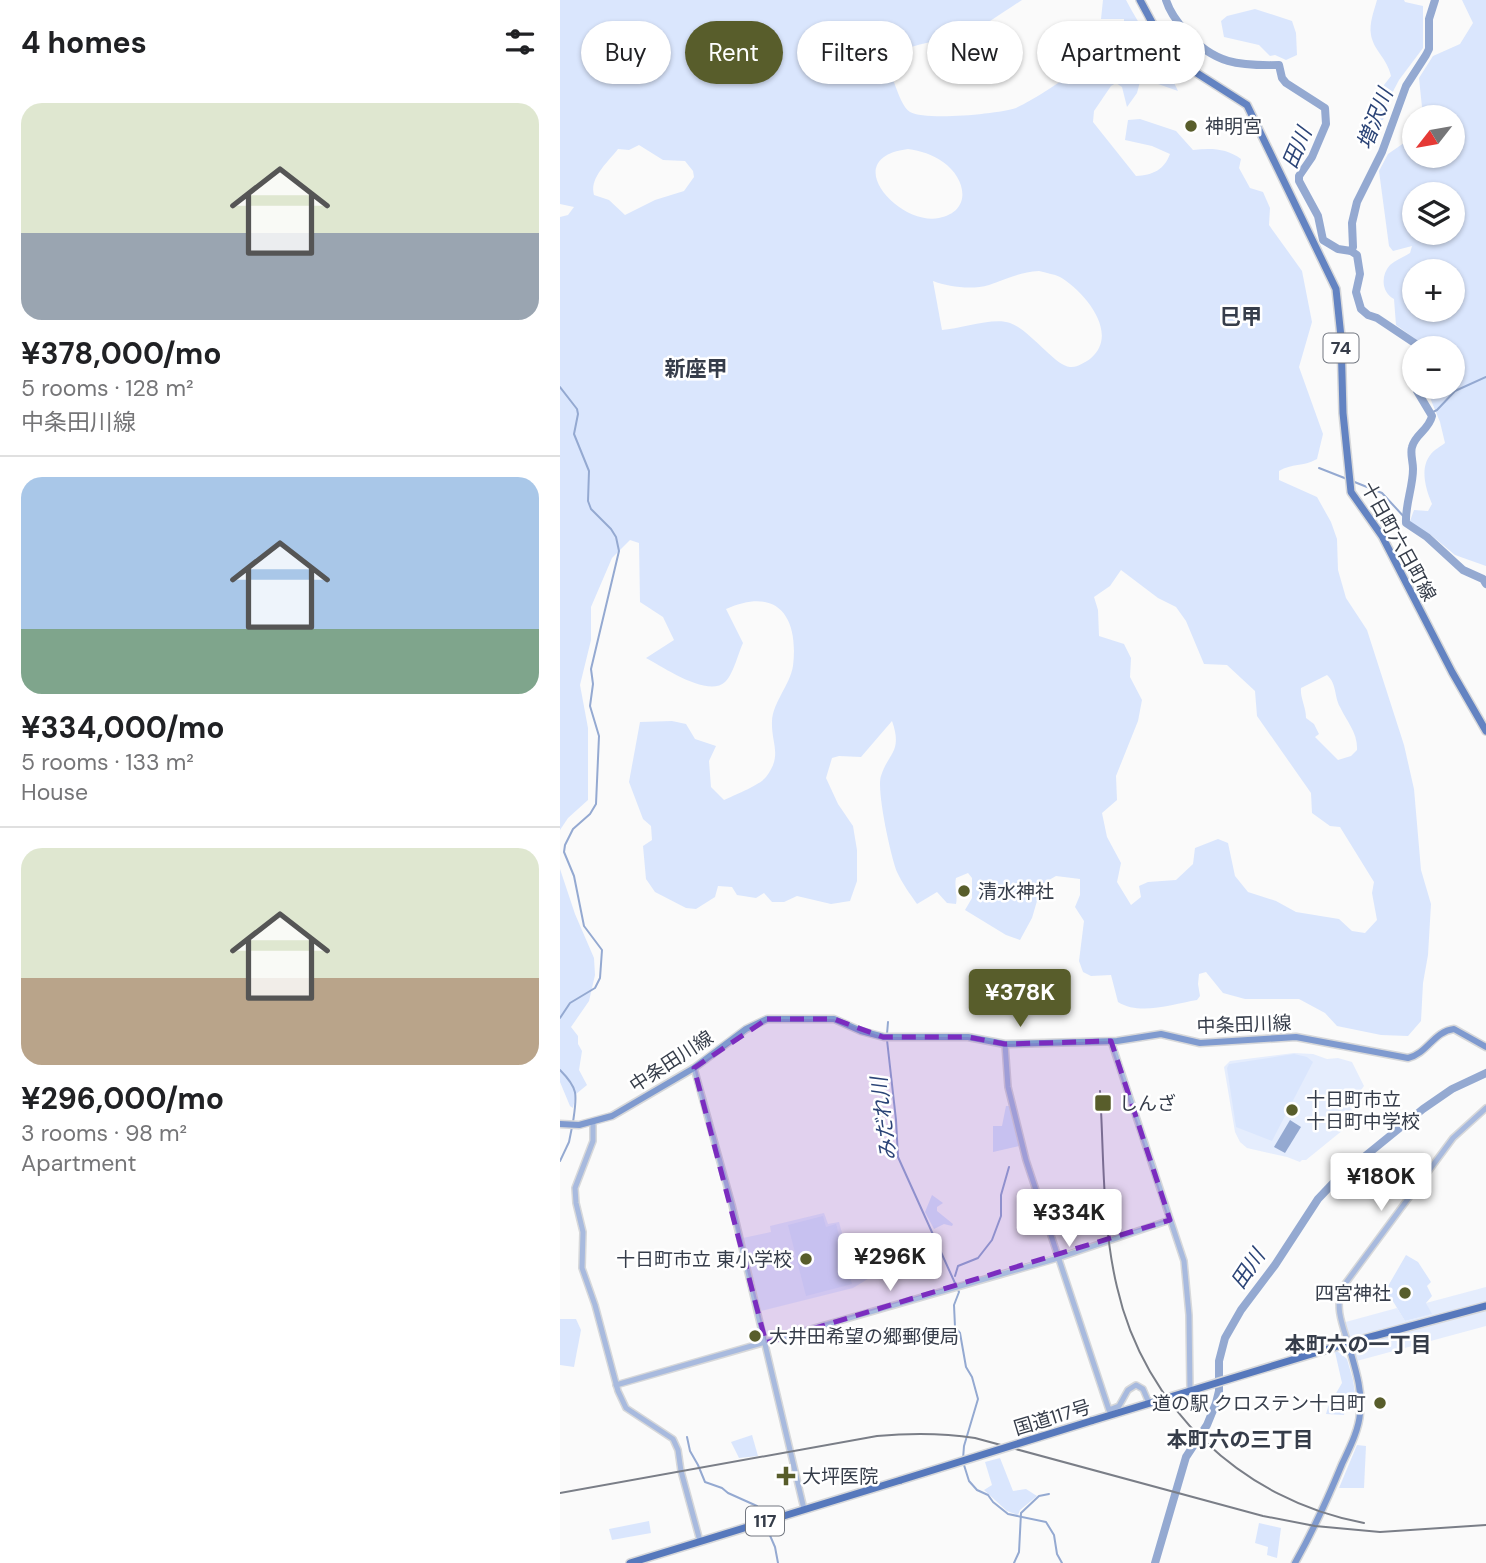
<!DOCTYPE html>
<html lang="en">
<head>
<meta charset="utf-8">
<style>
	body { margin:0; font-family:"DM Sans","Noto Sans JP",sans-serif; background:#f2f2f2; color:#202124; height:100vh; display:flex; flex-direction:column; font-size:26px; white-space:nowrap }
	* { box-sizing:border-box; margin:0 }
	p { font-size:23px; color:#757577 }
	.icon { flex:none; width:38px; height:38px; fill:none; stroke:currentColor; stroke-width:2; stroke-linecap:round; stroke-linejoin:round }
	.map { position:relative; flex:1; overflow:hidden }
	.drawer { display:flex; flex-direction:column; background:#fff; width:560px }
	.drawer>* { flex:none }
	.banner { position:absolute; left:21px; top:21px; width:665px; height:63px; display:flex; gap:14px }
	.needle { width:46px; rotate:239deg }
	.fabs { position:absolute; left:842px; top:105px; display:grid; gap:14px }
	.fabs a { display:grid; place-items:center; width:63px; height:63px; border-radius:50%; background:#fff; box-shadow:0 2px 5px #0004; font-size:35px }
	.price { position:absolute; translate:-50% -60px; padding:0 16px; border-radius:7px; background:#fff; color:#222; font-size:23px; line-height:46px; filter:drop-shadow(0 2px 4px #0008) }
	.price::after { content:''; position:absolute; left:50%; top:42px; width:21px; height:16px; margin-left:-10px; background:inherit; clip-path:polygon(0 0,100% 0,50% 100%) }
	.price.active { background:#585d2b; color:#fff }
	ul { padding:0; list-style:none }
	li { display:grid; align-content:center; gap:14px; height:371px; padding:0 21px }
	li+li { border-top:2px solid #e0e0e0 }
	li span { display:grid; place-items:center; height:217px; border-radius:21px; color:#555 }
	li>.icon { margin-inline-start:auto }
	span .icon { width:126px; height:126px; fill:#fffc; stroke-width:1 }
	li b { font-size:30px }
	h2 { display:flex; justify-content:space-between; align-items:center; height:84px; padding:0 21px; font-size:30px }
	.pill { padding:0 24px; border-radius:32px; background:#fff; box-shadow:0 2px 5px #0004; font-size:24px; line-height:63px }
	.pill.active { background:#585d2b; color:#fff }
	main { display:flex; flex:1; min-height:0 }
	.map>svg:first-child { display:block }
</style>
</head>
<body>
<main>
<section class="drawer">
<h2>4 homes<svg class="icon" aria-label="filters" viewBox="0 0 24 24"><path d="M4 7h16M4 17h16"/><circle cx="9" cy="7" r="2"/><circle cx="15" cy="17" r="2"/></svg></h2>
<ul>
<li><span style="background:linear-gradient(#dfe7d0 60%,#9aa5b1 0)"><svg class="icon" aria-label="home" viewBox="0 0 24 24"><path d="M3 11l9-7 9 7M6 9v11h12V9"/></svg></span><div><b>¥378,000/mo</b><p>5 rooms · 128 m²</p><p>中条田川線</p></div></li>
<li><span style="background:linear-gradient(#a9c7e8 70%,#7fa58c 0)"><svg class="icon" aria-label="home" viewBox="0 0 24 24"><path d="M3 11l9-7 9 7M6 9v11h12V9"/></svg></span><div><b>¥334,000/mo</b><p>5 rooms · 133 m²</p><p>House</p></div></li>
<li><span style="background:linear-gradient(#dfe7d0 60%,#b9a48a 0)"><svg class="icon" aria-label="home" viewBox="0 0 24 24"><path d="M3 11l9-7 9 7M6 9v11h12V9"/></svg></span><div><b>¥296,000/mo</b><p>3 rooms · 98 m²</p><p>Apartment</p></div></li>
</ul>
</section>
<div class="map">
<svg width="926" height="1563" viewBox="0 0 926 1563">
	<rect width="100%" height="100%" fill="#fafafa"/>
	<g fill="#e5edfd">
		<path d="M734,1053L753,1054L767,1059L778,1058L792,1062L804,1086L789,1106L795,1114L783,1130L746,1160H742L740,1162L727,1157L687,1148L680,1142L675,1132L664,1067L670,1061Z"/>
		<path d="M264,1213L268,1224L279,1222L288,1255L302,1252L311,1277L293,1288L201,1311L183,1238L211,1232L210,1226Z"/>
		<path d="M926,1287V1326L793,1362L782,1323L837,1308L845,1321L871,1314L866,1303Z"/>
	</g>
	<g fill="#dae6fd" fill-rule="evenodd">
		<path d="M0,0H462C443,12 424,27 403,35C382,43 354,40 337,56C328,64 331,74 335,85C338,93 343,108 350,112C366,121 438,114 456,108C477,99 553,49 562,29C564,26 564,23 564,19H541L543,0H566C582,31 604,59 618,91L581,78L577,93L567,107L562,87L556,83L551,86L534,111L533,122L576,176C593,175 604,170 610,154L592,146L565,140L568,120L580,119L616,131L633,150C651,148 666,148 681,159L679,168L690,188L703,192L710,208L709,225L742,271L752,322L739,367L763,434L757,459C743,467 732,463 719,471V480L757,497L771,522L777,539L778,570L786,598L807,630L844,745L854,789L861,870L871,904L868,955L863,983L861,1021L848,1036L821,1035L777,1026L765,1013L739,999H685L663,993L646,972L639,974L638,984L640,996L637,1000C613,1004 580,1016 558,1002L551,975L531,976L523,972L519,961L524,921L515,907L520,895V879L496,876L482,884L472,918L460,940L446,935L405,910L412,898V878L408,873L396,878C394,887 398,895 396,904L387,903L377,892L357,904C350,894 342,883 337,872C331,858 316,789 321,776C328,753 343,752 332,721L301,757L279,756L272,758L266,778L278,804L293,826L297,850V881L290,901L271,904L237,896L224,902H212L204,893L196,898L177,895L172,887L158,886L155,897L136,909L126,908L95,892L86,879L83,846L92,840L91,826L83,819L69,782L80,722L112,721L126,724L135,739L156,746L149,761L151,787L164,800C174,795 200,785 206,777C223,755 211,744 212,721C213,702 230,685 233,666C239,616 217,586 166,609L183,643C178,654 173,675 165,682C148,698 103,667 86,658L114,640L103,617L80,602L79,543L70,540L52,558L31,607V640L20,685L28,728V800L8,818L0,830V217L8,215L14,207L0,204ZM79,145L103,160L125,161L133,171L134,177L124,191L95,200L65,215L49,200L34,195C29,178 48,162 58,149L69,150ZM348,149C361,151 372,154 383,162C406,178 413,211 379,218C339,226 277,158 348,149ZM479,271C486,273 494,274 500,277C524,291 561,334 530,359C525,362 517,368 510,367C495,366 470,330 450,323C433,317 401,329 382,330L373,281C389,287 412,290 429,285C447,279 460,272 479,271ZM561,570L598,598L616,607L626,621L644,664L667,665L695,691L697,716L751,793L752,813L770,826L780,827L814,882L812,893L817,920L805,933L792,931L779,919L736,912L716,901L688,892L675,876L668,843L658,839L635,848L633,864L616,880L588,882L579,886L581,897L571,905L557,882L561,863L547,837L542,813L557,800L556,776L578,721L582,700L570,677L571,658L564,644L539,636L538,610L534,597L550,586ZM767,675C777,684 774,696 780,707C787,722 798,733 797,750L791,756L778,760L755,737L759,734L754,724L746,718C746,707 740,698 741,688Z"/>
		<path d="M817,0H844L845,2L863,6V48L839,80L829,99L823,120L816,121L824,85L831,76C827,58 814,51 811,35C809,23 814,11 817,0Z"/>
		<path d="M902,0H926V566L895,555L871,535L853,526L850,521L854,510L868,511L872,504C866,490 859,468 871,454C874,450 881,446 885,443L880,422L866,388L892,387V348H868L836,325L834,299C822,293 820,276 830,265C836,260 844,257 850,253L852,246L833,251L829,246L819,171L828,154L854,136V156H892V117H863L859,78L873,56L900,44L913,23ZM854,194H892V233H854ZM854,271H892V310H854Z"/>
		<path d="M695,9L732,21L736,33L737,55L726,60L715,55L710,56L699,45L664,37L661,21L667,16Z"/>
		<path d="M0,869L15,914L34,958L35,975L29,1001L11,1027L18,1036V1044L22,1051L19,1070L27,1085L16,1094L13,1108L10,1106L0,1082Z"/>
		<path d="M734,1054L747,1057L753,1062L712,1141L676,1127L667,1068L669,1064Z"/>
		<path d="M446,1106H449L459,1146L433,1152V1126H442Z"/>
		<path d="M372,1195L383,1203L377,1207V1211L393,1224L392,1226L384,1224L374,1229L365,1212Z"/>
		<path d="M263,1216L266,1227L276,1224L292,1284L246,1296L228,1225Z"/>
		<path d="M846,1255L858,1262L871,1282L867,1286L872,1296L866,1303L872,1314L845,1321L831,1298L824,1293Z"/>
		<path d="M0,1319H16L21,1330L14,1367L0,1365Z"/>
		<path d="M777,1351L787,1359L793,1380L797,1406L786,1405L784,1415L766,1414L768,1407L782,1383L775,1352Z"/>
		<path d="M192,1435L198,1456L179,1458L171,1442Z"/>
		<path d="M797,1445L806,1446L804,1488H779Z"/>
		<path d="M440,1458L453,1491L466,1489L477,1496L460,1510L458,1515L447,1511L424,1490L432,1485L425,1462Z"/>
		<path d="M89,1521L91,1533L52,1540L49,1529Z"/>
		<path d="M699,1523L721,1528L717,1558L707,1555L708,1547L695,1543Z"/>
	</g>
	<path fill="#94a9d1" d="M730,1120L741,1127L725,1153L714,1147Z"/>
	<g fill="none" stroke-linecap="round" stroke-linejoin="round">
		<g stroke="#94a9d1" stroke-width="2">
			<path d="M0,387L17,409L18,414L14,434L29,471L28,501L31,509L51,529L56,537L59,551L31,669L33,684L30,706L39,736L36,804L30,814L13,829L5,845L4,852L14,876L24,926L42,950L40,978L35,988L10,1003L0,1018"/>
			<path d="M871,413L877,410L895,391L926,377"/>
			<path d="M759,468L787,479"/>
			<path d="M792,481L822,493L846,519"/>
			<path d="M327,1034L328,1022"/>
			<path d="M327,1040L336,1120L338,1157L399,1292L394,1305L395,1327L400,1333L406,1367L412,1377L418,1399L404,1446L403,1459"/>
			<path d="M0,1070C19,1089 17,1095 13,1122"/>
			<path d="M0,1161L9,1142L12,1127"/>
			<path d="M395,1276L398,1266L418,1258L432,1240L441,1216V1195L449,1167"/>
			<path d="M127,1437L130,1451L138,1465L145,1482L162,1488L168,1493L197,1506L203,1519"/>
			<path d="M404,1465L409,1481L417,1490L428,1495L433,1502L448,1514L486,1522L494,1535L497,1554L502,1563"/>
			<path d="M205,1524L215,1547L218,1563"/>
			<path d="M454,1563L459,1552L461,1513L479,1496L489,1494"/>
		</g>
		<g stroke="#94a9d1" stroke-width="8">
			<path d="M606,0C610,13 617,22 626,32C654,64 679,66 719,65L722,78L726,83L765,108L766,124L752,157L739,176V181L758,216L763,240L778,249L791,251L797,255L800,274L796,292L801,309L808,315L817,318L862,348"/>
			<path d="M791,251L793,247L792,223L797,202L822,152L846,86L866,55L869,49V19L875,0"/>
			<path d="M857,387V391L872,416C869,430 855,434 852,447C850,454 853,461 853,469C853,487 845,505 846,523L867,537L903,570L923,579L926,584"/>
			<path d="M595,1563L626,1457L647,1425L656,1403L659,1391V1361L665,1338L681,1310L715,1265L758,1199L777,1179L863,1109L892,1089L926,1073"/>
		</g>
		<g stroke="#d7d8da" stroke-width="8">
			<g id="tertiary">
				<path d="M551,1041L624,1261L629,1315L630,1391"/>
				<path d="M445,1044L448,1087L466,1160L549,1410L559,1406L568,1390L576,1385L583,1389L589,1403"/>
				<path d="M134,1068L172,1205L244,1509"/>
				<path d="M33,1122V1141L15,1188L16,1203L23,1232L22,1268L35,1305L58,1391L66,1408L113,1439L118,1450L121,1471L140,1541"/>
				<path d="M788,1343C782,1324 775,1307 782,1288L893,1138L926,1108"/>
				<path d="M56,1385L498,1258L610,1220"/>
			</g>
		</g>
		<g stroke="#d7d8da" stroke-width="9">
			<g id="secondary">
				<path d="M0,1124L19,1125L52,1116L134,1068L186,1029L207,1019H274L301,1031L324,1037H408L445,1044L557,1041L601,1034L640,1043L736,1037L848,1058C867,1054 874,1031 894,1029L926,1047"/>
				<path d="M735,1563C753,1531 768,1498 782,1464C789,1449 799,1430 800,1413C803,1389 794,1365 788,1343"/>
			</g>
		</g>
		<g stroke="#d7d8da" stroke-width="10">
			<path id="primary" d="M580,0L610,56L687,105L776,289L781,337L783,413L791,492L822,536L892,672L926,731"/>
		</g>
		<g stroke="#d7d8da" stroke-width="10">
			<g id="trunk">
				<path d="M531,1421L788,1343L926,1306"/>
				<path d="M70,1563L341,1480"/>
			</g>
		</g>
		<use href="#tertiary" stroke="#a8bade" stroke-width="5"/>
		<use href="#secondary" stroke="#7f9acf" stroke-width="6"/>
		<use href="#primary" stroke="#6383c2" stroke-width="7"/>
		<use href="#trunk" stroke="#5678bc" stroke-width="7"/>
		<g stroke="#7a7e87" stroke-width="2">
			<path d="M540,1091C544,1154 542,1225 557,1287C584,1407 683,1501 804,1523"/>
			<path d="M0,1493L317,1436C350,1433 383,1433 415,1438L703,1516L755,1526L820,1532L926,1525"/>
		</g>
		<g stroke="#d7d8da" stroke-width="10" stroke-linecap="butt">
			<path id="trunk-bridge" d="M341,1480L531,1421"/>
		</g>
		<use href="#trunk-bridge" stroke="#5678bc" stroke-width="7"/>
	</g>
	<path fill="#7b2cbf" fill-opacity="0.2" stroke="#7b2cbf" stroke-width="5" stroke-dasharray="14 9" stroke-linejoin="round" d="M207,1019H274L323,1037H408L445,1044L551,1041L610,1220L206,1343L134,1068Z"/>
	<g fill="#585d2b" stroke="#fff" stroke-width="2.5">
		<circle cx="631" cy="126" r="7"/>
		<circle cx="404" cy="891" r="7"/>
		<rect x="534" y="1094" width="18" height="18" rx="3.5"/>
		<circle cx="732" cy="1110" r="7"/>
		<circle cx="246" cy="1259" r="7"/>
		<circle cx="845" cy="1293" r="7"/>
		<circle cx="195" cy="1336" r="7"/>
		<circle cx="820" cy="1403" r="7"/>
		<path d="M222.5 1465.5h7v7h7v7h-7v7h-7v-7h-7v-7h7z"/>
	</g>
	<g text-anchor="middle" stroke-width="5" stroke-linejoin="round" paint-order="stroke">
		<g fill="#fff" stroke="#727780" stroke-width="2">
			<rect x="763.5" y="333.5" width="35" height="29" rx="5"/>
			<rect x="186" y="1506.5" width="38" height="29" rx="5"/>
		</g>
		<g font-size="18" font-weight="bold" fill="#363d4a">
			<text x="781" y="354">74</text>
			<text x="205" y="1527">117</text>
		</g>
		<g font-size="19" fill="#363d4a" stroke="#fff" text-anchor="start">
			<text x="645" y="133">神明宮</text>
			<text x="418" y="898">清水神社</text>
			<text x="746" y="1106">十日町市立<tspan x="746" dy="22">十日町中学校</tspan></text>
			<text x="559" y="1110">しんざ</text>
			<text x="232" y="1266" text-anchor="end">十日町市立 東小学校</text>
			<text x="831" y="1300" text-anchor="end">四宮神社</text>
			<text x="209" y="1343">大井田希望の郷郵便局</text>
			<text x="806" y="1410" text-anchor="end">道の駅 クロステン十日町</text>
			<text x="242" y="1483">大坪医院</text>
		</g>
		<g font-size="19" fill="#363d4a" stroke="#fff">
			<text transform="translate(839 541) rotate(61)" y="7">十日町六日町線</text>
			<text transform="translate(684 1024) rotate(-2)" y="7">中条田川線</text>
			<text transform="translate(111 1061) rotate(-33)" y="7">中条田川線</text>
			<text transform="translate(492 1417) rotate(-17)" y="7">国道117号</text>
		</g>
		<g font-size="21" font-style="italic" fill="#2b4477" stroke="#fff">
			<text transform="translate(815 119) rotate(-69)" y="7">増沢川</text>
			<text transform="translate(737 148) rotate(-67)" y="7">田川</text>
			<text transform="translate(324 1119) rotate(-97)" y="7">みだれ川</text>
			<text transform="translate(688 1269) rotate(-56)" y="7">田川</text>
		</g>
		<g font-size="21" font-weight="bold" fill="#363d4a" stroke="#fff">
			<text x="681" y="324">巳甲</text>
			<text x="136" y="376">新座甲</text>
			<text x="798" y="1352">本町六の一丁目</text>
			<text x="680" y="1447">本町六の三丁目</text>
		</g>
	</g>
</svg>
<div class="fabs">
<a><svg class="needle" viewBox="-14 -14 28 28"><path d="M0-13l5 13h-10z" fill="#e53935"/><path d="M0 13l5-13h-10z" fill="#757577"/></svg></a>
<a><svg class="icon" aria-label="layers" viewBox="0 0 24 24"><path d="M12 4l9 5-9 5-9-5zM3 14l9 5 9-5"/></svg></a>
<a>+</a>
<a>−</a>
</div>
<b class="price active" style="left:460px;top:1029px">¥378K</b>
<b class="price" style="left:821px;top:1213px">¥180K</b>
<b class="price" style="left:509px;top:1249px">¥334K</b>
<b class="price" style="left:330px;top:1293px">¥296K</b>
<div class="banner">
<a class="pill">Buy</a>
<a class="pill active">Rent</a>
<a class="pill">Filters</a>
<a class="pill">New</a>
<a class="pill">Apartment</a>
</div>
</div>
</main>
</body>
</html>
